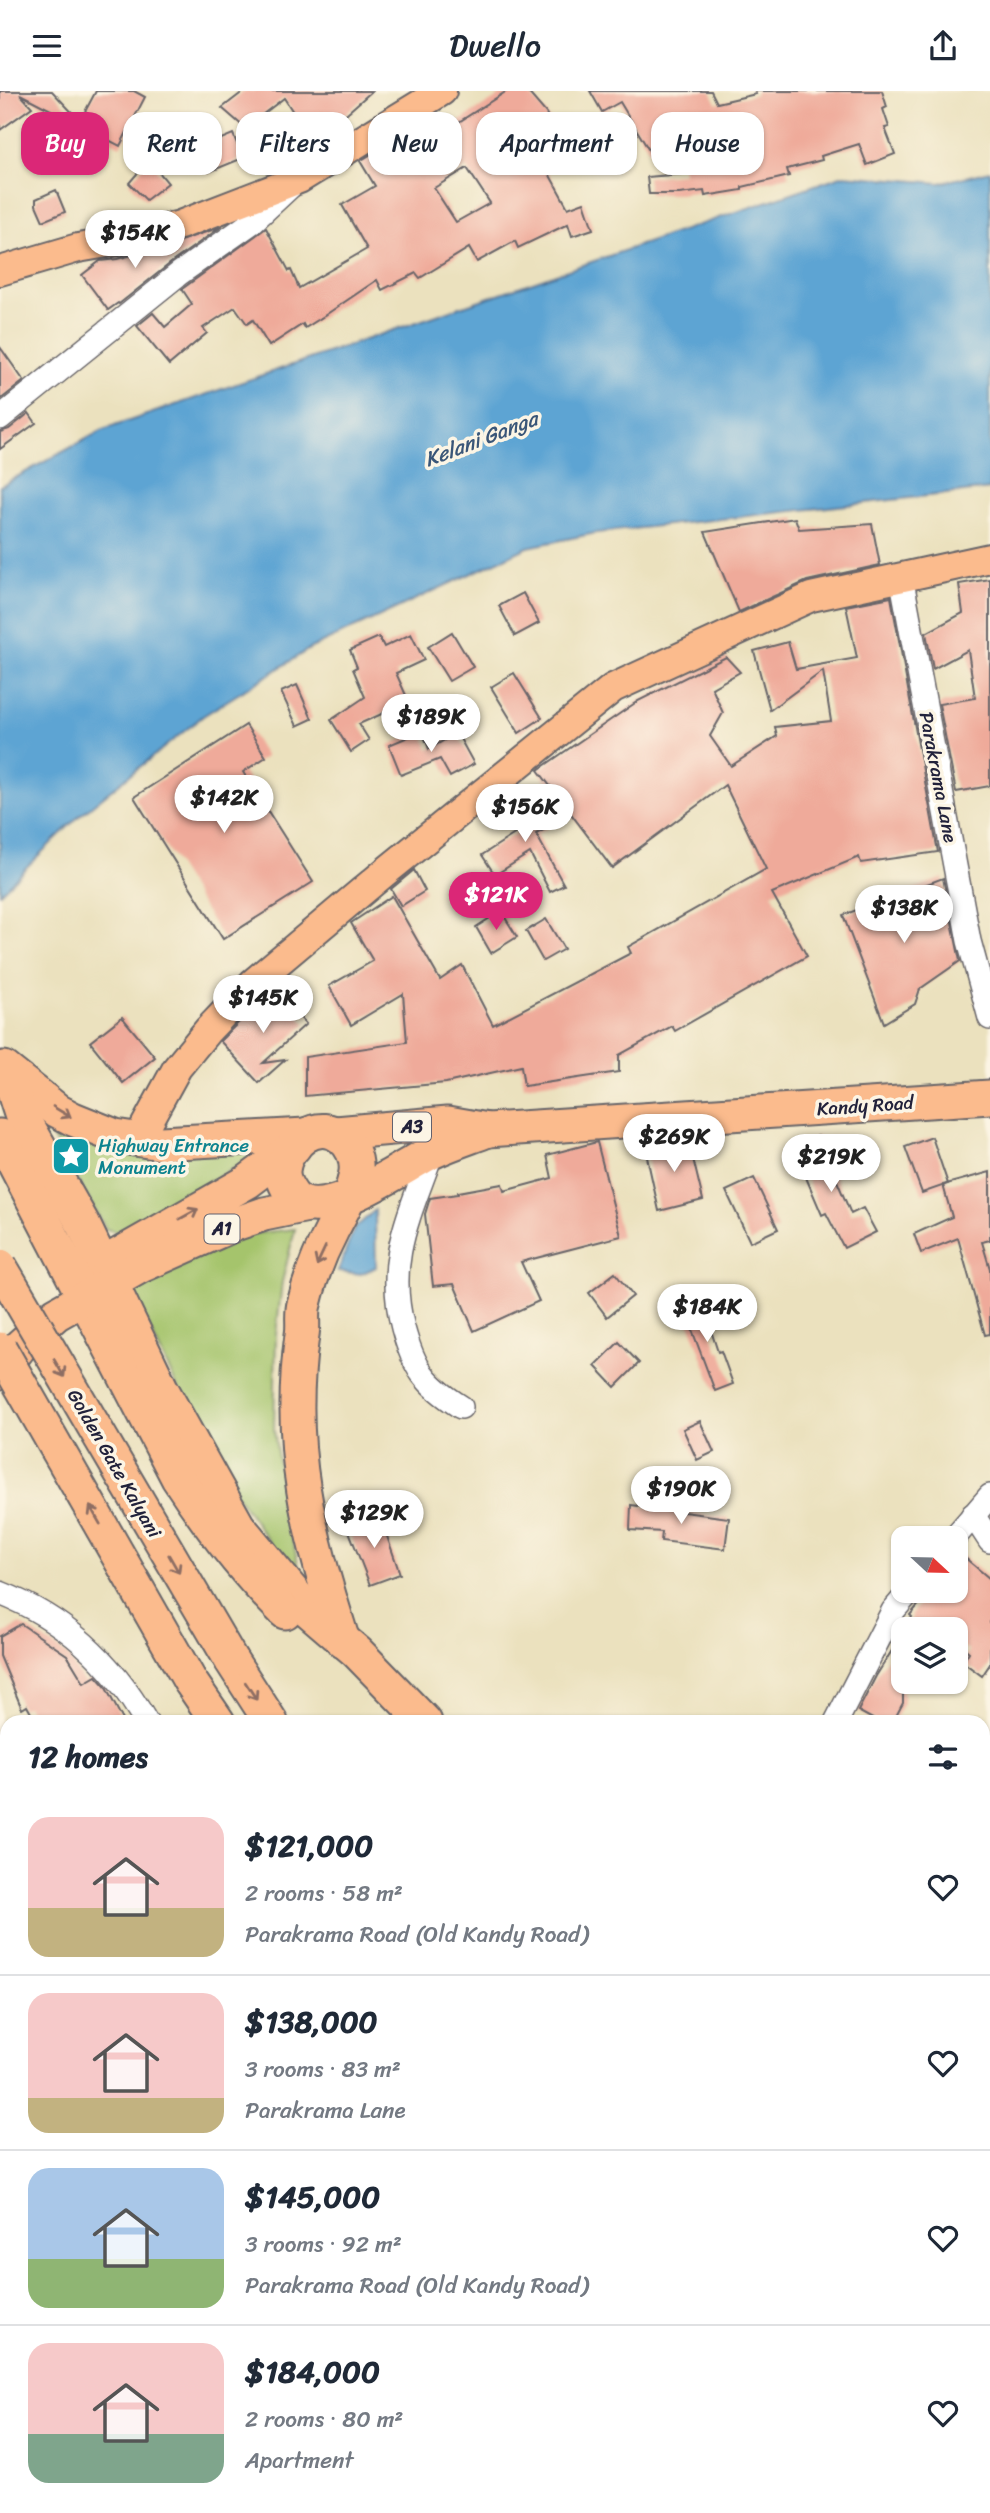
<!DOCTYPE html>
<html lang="en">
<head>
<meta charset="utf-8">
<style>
	body { margin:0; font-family:Sriracha,sans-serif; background:#f2f2f3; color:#1f2937; height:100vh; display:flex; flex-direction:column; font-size:26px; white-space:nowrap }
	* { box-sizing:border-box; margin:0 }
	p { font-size:23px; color:#747a83 }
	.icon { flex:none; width:38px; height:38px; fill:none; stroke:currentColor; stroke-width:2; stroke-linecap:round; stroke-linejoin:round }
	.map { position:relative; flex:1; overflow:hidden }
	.details { position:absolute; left:0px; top:1624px; width:990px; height:798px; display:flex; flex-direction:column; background:#fff; border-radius:21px 21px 0 0; box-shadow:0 2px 5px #0004 }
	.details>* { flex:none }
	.banner { position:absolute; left:21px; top:21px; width:948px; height:63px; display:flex; gap:14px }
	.needle { width:46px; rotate:112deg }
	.fabs { position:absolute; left:891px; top:1435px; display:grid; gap:14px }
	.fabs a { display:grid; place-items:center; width:77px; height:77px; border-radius:14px; background:#fff; box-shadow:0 2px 5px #0004; font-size:35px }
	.price { position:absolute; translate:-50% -60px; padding:0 16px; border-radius:24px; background:#fff; color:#222; font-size:23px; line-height:46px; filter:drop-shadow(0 2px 4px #0008) }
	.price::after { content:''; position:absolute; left:50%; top:42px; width:21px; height:16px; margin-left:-10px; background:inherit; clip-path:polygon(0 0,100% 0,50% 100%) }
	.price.on { background:#db2777; color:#fff }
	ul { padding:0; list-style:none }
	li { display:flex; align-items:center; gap:21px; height:175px; padding:0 28px }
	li+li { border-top:2px solid #e0e1e3 }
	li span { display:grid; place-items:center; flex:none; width:196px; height:140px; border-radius:21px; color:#555 }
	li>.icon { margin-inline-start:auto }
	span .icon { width:84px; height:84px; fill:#fffc; stroke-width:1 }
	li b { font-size:30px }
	h2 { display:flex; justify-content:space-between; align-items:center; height:84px; padding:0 28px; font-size:30px }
	.chip { padding:0 24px; border-radius:21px; background:#fff; box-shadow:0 2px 5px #0004; font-size:24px; line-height:63px }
	.chip.on { background:#db2777; color:#fff }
	header { display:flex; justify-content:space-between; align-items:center; height:91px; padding:0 28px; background:#fff; font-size:32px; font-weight:600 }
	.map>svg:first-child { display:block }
</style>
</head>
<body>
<header><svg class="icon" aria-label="menu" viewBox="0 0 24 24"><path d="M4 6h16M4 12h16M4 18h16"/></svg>Dwello<svg class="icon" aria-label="share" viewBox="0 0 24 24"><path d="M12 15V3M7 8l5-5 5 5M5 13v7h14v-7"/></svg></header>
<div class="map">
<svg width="990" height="2422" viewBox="0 0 990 2422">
	<rect width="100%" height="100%" fill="#fcf5e5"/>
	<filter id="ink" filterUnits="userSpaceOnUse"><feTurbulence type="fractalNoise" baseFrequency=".0143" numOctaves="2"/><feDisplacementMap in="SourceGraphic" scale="14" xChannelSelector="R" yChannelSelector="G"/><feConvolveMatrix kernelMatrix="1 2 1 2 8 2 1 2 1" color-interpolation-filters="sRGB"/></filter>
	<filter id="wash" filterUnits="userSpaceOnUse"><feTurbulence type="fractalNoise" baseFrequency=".00686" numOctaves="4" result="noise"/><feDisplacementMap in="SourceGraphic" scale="28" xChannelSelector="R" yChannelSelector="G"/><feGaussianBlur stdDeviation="1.57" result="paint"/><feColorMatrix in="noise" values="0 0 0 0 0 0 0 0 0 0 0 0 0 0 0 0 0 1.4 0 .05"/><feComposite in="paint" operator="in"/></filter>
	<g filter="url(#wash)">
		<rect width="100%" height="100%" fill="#ebe1be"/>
		<g fill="#a5c46c" stroke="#647354" stroke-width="2">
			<path d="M45,1034L66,1043L270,1058L116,1141L106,1138Z"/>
			<path d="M295,1138L282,1191L276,1244L274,1339L284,1413L305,1502L214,1372L129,1195L249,1143Z"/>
			<path d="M385,2415H559L562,2422H343Z"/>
		</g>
		<g fill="#5da4d3" stroke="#406387" stroke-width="2">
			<path d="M990,80V398L596,442L528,456L311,557L203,625L79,725L0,802V395L103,339L844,84L940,92Z"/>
			<path d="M375,1119L376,1176L361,1183L338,1180L354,1138Z"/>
		</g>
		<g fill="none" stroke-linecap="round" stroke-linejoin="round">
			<g stroke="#5da4d3" stroke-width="21">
				<path d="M984,2019L990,2017"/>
				<path d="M778,2422L782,2415"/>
			</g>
		</g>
		<g id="blocks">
			<g fill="#efaa9a" fill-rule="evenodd">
				<path d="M0,0H52L80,30L96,0H134L145,6L120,55L20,3L32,16L0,39Z"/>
				<path d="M244,0H372L313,52L284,7L245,37L222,17Z"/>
				<path d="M507,0H527L546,22L564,58L542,70L568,117L584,111L593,138L572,145L568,133L518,157L515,150L477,171L469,157L420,187L416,182L382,199L377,189L321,227L305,237L303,233L269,255L253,229L247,233L235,216L203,237L207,242L169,274L137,235L153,222L165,236L192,213L182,198L266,137L289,180L291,179L299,197L367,158L342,114L375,95L360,70L416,36L426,52ZM467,77L490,112L456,131L434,97Z"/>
				<path d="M590,0H711L717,12L756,3L755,0H882L887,16L883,18L889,36L885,37L895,63L867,74L859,53L821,65L822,69L787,78L789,85L742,96V99L705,105L704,100L679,103H649L647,86L683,83L678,42L650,61L620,11L602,21Z"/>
				<path d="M70,30L80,41L41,76L31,65Z"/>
				<path d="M233,43L243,67L209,81L197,58Z"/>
				<path d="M149,69L168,92L146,109L129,92Z"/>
				<path d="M56,99L65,121L43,130L36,114V108Z"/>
				<path d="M221,136L172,171L119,213L118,212L108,219L82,184L100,170L117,168L155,158L157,161L165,155Z"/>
				<path d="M0,256L24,290L0,309Z"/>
				<path d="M29,322L36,332L0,358V341L9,338Z"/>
				<path d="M795,427L799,438L872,433L880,474L807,490L739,521L705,441Z"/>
				<path d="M990,488V695L956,701L939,613L975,607L968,559L933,578L926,542L963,522L959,493Z"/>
				<path d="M523,502L539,532L515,545L499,515Z"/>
				<path d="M891,506L938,761L861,772L859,766L772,802L807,865L675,940L672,935L619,964V981L524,995L521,975L446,992L305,1005V966L407,951L403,903L351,934L329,895L373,870L351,832L392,805L440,889L462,874L493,934L631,862L628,856L766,778L725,694L612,777L538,679L638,610L726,566L740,581L712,597L723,622L710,645L731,675L777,645L775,636L831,630L823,580L770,619L754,560L788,551L796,578L857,567L846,515Z"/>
				<path d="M452,541L473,576L449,590L428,556Z"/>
				<path d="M411,543L424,569L396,582L409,611L359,633L369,649L351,661L331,629L365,606L353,578L357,576L350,559L379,546L384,556Z"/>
				<path d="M514,582L542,627L519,642L491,596Z"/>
				<path d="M297,594L312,628L297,635L281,601Z"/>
				<path d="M246,634L266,666L243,681L313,791L223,848L134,706Z"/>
				<path d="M422,640L429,658L457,642L474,673L450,686L440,668L401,684L389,654Z"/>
				<path d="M530,700L547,737L536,743L564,794L550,801L530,762L495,784L482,764L524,737L511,710Z"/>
				<path d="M414,779L425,800L401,815L391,798Z"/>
				<path d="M943,787L960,870L920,898L915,913L884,932L843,824Z"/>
				<path d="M501,820L517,846L491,862L476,836Z"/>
				<path d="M546,828L564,858L543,870L526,840Z"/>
				<path d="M273,897L306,933L263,972L285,969L259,992L220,950Z"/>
				<path d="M122,926L155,966L123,992L90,951Z"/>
				<path d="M818,1045L851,1123L863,1117L876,1141L844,1157L826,1122L822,1124L793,1056Z"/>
				<path d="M932,1046L948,1093L922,1102L905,1056Z"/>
				<path d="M688,1047L703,1109L659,1120L645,1057Z"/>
				<path d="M597,1051L621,1145L521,1171L539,1210L474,1240L454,1193L433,1195L425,1123L430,1107L458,1103V1101L502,1093L504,1100L552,1087L547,1064Z"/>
				<path d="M990,1081V1149L982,1151L990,1178V1243L985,1244L958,1147L921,1162L914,1143L952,1126L943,1094Z"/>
				<path d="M754,1087L778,1138L750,1151L726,1100Z"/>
				<path d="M615,1182L633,1205L607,1226L589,1202Z"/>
				<path d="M700,1206L718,1261L721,1260L733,1293L715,1300L682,1212Z"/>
				<path d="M619,1251L639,1272L615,1296L595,1275Z"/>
				<path d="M700,1330L714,1361L697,1369L683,1338Z"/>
				<path d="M631,1414L729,1427L725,1458L661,1450L662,1441L630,1439Z"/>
				<path d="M380,1425L400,1483L370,1494L347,1435Z"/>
				<path d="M957,1460L990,1488V1573L982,1585L963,1571L969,1561L956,1550V1538H905L912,1526L910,1524L930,1500H956V1461Z"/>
				<path d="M21,1533L67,1564L84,1592L96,1585L105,1595L124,1631H36L27,1615L22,1618L0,1565V1545Z"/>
				<path d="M903,1542V1612L893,1631H878L858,1620L876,1585Z"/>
			</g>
		</g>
	</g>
	<g filter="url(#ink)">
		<use href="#blocks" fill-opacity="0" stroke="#686569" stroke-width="2"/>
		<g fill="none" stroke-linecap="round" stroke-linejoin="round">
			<g stroke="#686569" stroke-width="26">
				<g id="minor">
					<path d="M0,327L180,182L251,132L294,92"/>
					<path d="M901,485L969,850L990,927"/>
					<path d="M432,1061C410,1124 385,1169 403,1237C414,1278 425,1293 461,1316"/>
					<path d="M973,1424L990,1450"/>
					<path d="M954,1447L990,1405"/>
					<path d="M0,1502C64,1527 112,1571 146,1631"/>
					<path d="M836,1631L893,1520L910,1500"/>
					<path d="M0,1933L7,1936"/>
					<path d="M0,2097L7,2102"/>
					<path d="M0,2196L7,2201"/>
					<path d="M0,2351L7,2340"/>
					<path d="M318,2422L324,2415"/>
				</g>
			</g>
			<g stroke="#686569" stroke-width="32">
				<g id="major">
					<path d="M0,180L78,157L118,150L180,134L299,88L442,0"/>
					<path d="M137,1050L177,977L208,939L253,892L384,782L613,597L811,506L990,467"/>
				</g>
			</g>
			<g stroke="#686569" stroke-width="37">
				<g id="highway">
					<path d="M4,977L58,1020L73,1028L115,1045L161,1052L306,1044"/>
					<path d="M7,980L21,1023L83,1133L161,1297L238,1435L308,1519L357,1561L425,1631"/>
					<path d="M336,1042L448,1032L488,1039L990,1006"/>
					<path d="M0,1045L178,1387C210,1436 243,1480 285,1521"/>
					<path d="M108,1170L247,1091L294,1056"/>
					<path d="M0,1282L21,1254L56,1223L141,1175L235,1133L264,1123L308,1114"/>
					<path d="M343,1550C309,1442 286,1359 302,1244C304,1234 301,1223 304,1213C310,1188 320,1162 332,1139C342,1120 353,1102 356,1081C359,1053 331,1028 305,1045C296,1051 286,1064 284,1074C281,1086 285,1094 292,1104C319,1139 405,1073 434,1060C451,1052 470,1046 488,1039"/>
					<path d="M231,1569L271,1631"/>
					<path d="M190,1590L218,1631"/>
					<path d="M685,2415L688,2422"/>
					<path d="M743,2415L747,2422"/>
				</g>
			</g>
			<use href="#minor" stroke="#fff" stroke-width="23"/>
			<use href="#major" stroke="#fbbb8d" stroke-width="28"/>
			<use href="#highway" stroke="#fbbb8d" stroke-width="33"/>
			<g stroke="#686569" stroke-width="37" stroke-linecap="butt">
				<g id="highway-bridge">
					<path d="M0,1175L231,1569"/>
					<path d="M0,1258L190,1590"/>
				</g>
			</g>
			<use href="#highway-bridge" stroke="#fbbb8d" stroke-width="33"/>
		</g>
		<defs><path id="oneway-shaft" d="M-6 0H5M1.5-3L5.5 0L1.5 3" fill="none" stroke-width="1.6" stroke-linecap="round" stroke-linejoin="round" transform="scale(1.75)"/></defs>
		<g stroke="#8e6e64">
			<use href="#oneway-shaft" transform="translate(62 1021) rotate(31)"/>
			<use href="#oneway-shaft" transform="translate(189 1123) rotate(-29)"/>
			<use href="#oneway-shaft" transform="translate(321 1165) rotate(115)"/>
			<use href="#oneway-shaft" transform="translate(59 1277) rotate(60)"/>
			<use href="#oneway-shaft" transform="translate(95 1424) rotate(-120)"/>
			<use href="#oneway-shaft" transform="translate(174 1473) rotate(60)"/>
			<use href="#oneway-shaft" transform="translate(251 1600) rotate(57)"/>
		</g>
	</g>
	<defs>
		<g id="sight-square" transform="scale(2.0125)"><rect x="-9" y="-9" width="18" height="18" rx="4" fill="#0f9aa8" stroke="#fcf5e5"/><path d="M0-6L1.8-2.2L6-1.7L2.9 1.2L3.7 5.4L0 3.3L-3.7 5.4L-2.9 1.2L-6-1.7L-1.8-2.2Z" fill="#fff"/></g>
	</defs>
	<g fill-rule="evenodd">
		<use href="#sight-square" x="71" y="1065"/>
	</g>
	<g text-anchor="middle" stroke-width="7" stroke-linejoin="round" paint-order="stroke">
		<g fill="#fcf5e5" stroke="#63616e" stroke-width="2">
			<rect x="393" y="1021.5" width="38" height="29" rx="5"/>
			<rect x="204.5" y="1123.5" width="35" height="29" rx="5"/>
		</g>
		<g font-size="18" font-weight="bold" fill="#22223b">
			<text x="412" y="1042">A3</text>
			<text x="222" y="1144">A1</text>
		</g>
		<g font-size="19" fill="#22223b" stroke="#fcf5e5">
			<text transform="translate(939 686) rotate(79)" y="7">Parakrama Lane</text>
			<text transform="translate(865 1014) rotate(-4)" y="7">Kandy Road</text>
			<text transform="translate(115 1372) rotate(60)" y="7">Golden Gate Kalyani</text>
		</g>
		<g font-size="19" fill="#0d838f" stroke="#fcf5e5" text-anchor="start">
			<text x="98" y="1061">Highway Entrance<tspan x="98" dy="22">Monument</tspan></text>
		</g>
		<g font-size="21" font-style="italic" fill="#3a5678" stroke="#fcf5e5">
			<text transform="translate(481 348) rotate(-21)" y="7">Kelani Ganga</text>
		</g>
	</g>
</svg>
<div class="fabs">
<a><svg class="needle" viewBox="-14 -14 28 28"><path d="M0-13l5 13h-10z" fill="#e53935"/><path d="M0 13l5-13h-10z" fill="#747a83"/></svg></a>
<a><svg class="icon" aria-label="layers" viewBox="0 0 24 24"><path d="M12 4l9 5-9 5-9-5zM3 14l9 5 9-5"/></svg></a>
</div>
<b class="price" style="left:135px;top:179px">$154K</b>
<b class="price" style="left:431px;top:663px">$189K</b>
<b class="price" style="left:224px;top:744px">$142K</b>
<b class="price" style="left:525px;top:753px">$156K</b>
<b class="price on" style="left:496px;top:841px">$121K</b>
<b class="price" style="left:904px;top:854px">$138K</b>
<b class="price" style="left:263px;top:944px">$145K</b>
<b class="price" style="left:674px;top:1083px">$269K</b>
<b class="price" style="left:831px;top:1103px">$219K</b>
<b class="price" style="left:707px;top:1253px">$184K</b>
<b class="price" style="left:681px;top:1435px">$190K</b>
<b class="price" style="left:374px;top:1459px">$129K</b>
<div class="banner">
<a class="chip on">Buy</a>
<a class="chip">Rent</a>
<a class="chip">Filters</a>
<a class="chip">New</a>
<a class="chip">Apartment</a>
<a class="chip">House</a>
</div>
<section class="details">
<h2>12 homes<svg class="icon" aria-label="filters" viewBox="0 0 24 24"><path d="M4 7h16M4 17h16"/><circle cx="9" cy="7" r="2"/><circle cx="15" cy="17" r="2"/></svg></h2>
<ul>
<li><span style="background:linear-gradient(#f6c9c9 65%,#c2b280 0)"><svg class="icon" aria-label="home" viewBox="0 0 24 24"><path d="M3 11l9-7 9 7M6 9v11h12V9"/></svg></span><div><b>$121,000</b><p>2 rooms · 58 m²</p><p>Parakrama Road (Old Kandy Road)</p></div><svg class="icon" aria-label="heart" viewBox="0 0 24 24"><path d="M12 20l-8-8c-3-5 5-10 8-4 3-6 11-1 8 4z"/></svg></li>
<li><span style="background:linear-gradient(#f6c9c9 75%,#c2b280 0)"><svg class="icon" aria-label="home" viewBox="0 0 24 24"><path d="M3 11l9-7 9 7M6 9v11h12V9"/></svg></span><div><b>$138,000</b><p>3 rooms · 83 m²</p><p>Parakrama Lane</p></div><svg class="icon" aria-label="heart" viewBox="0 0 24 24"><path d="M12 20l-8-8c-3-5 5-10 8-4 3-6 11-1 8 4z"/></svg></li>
<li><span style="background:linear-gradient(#a9c7e8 65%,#8fb573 0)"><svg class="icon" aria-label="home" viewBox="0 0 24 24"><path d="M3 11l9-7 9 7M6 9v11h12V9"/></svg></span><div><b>$145,000</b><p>3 rooms · 92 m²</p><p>Parakrama Road (Old Kandy Road)</p></div><svg class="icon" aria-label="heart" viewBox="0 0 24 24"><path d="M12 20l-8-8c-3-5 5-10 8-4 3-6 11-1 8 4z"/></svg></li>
<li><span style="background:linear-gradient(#f6c9c9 65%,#7fa58c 0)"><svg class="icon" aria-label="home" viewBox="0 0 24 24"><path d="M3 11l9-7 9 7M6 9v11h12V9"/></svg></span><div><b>$184,000</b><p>2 rooms · 80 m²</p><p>Apartment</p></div><svg class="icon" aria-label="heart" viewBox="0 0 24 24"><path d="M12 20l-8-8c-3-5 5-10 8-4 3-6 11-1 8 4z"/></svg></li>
</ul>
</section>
</div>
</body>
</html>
